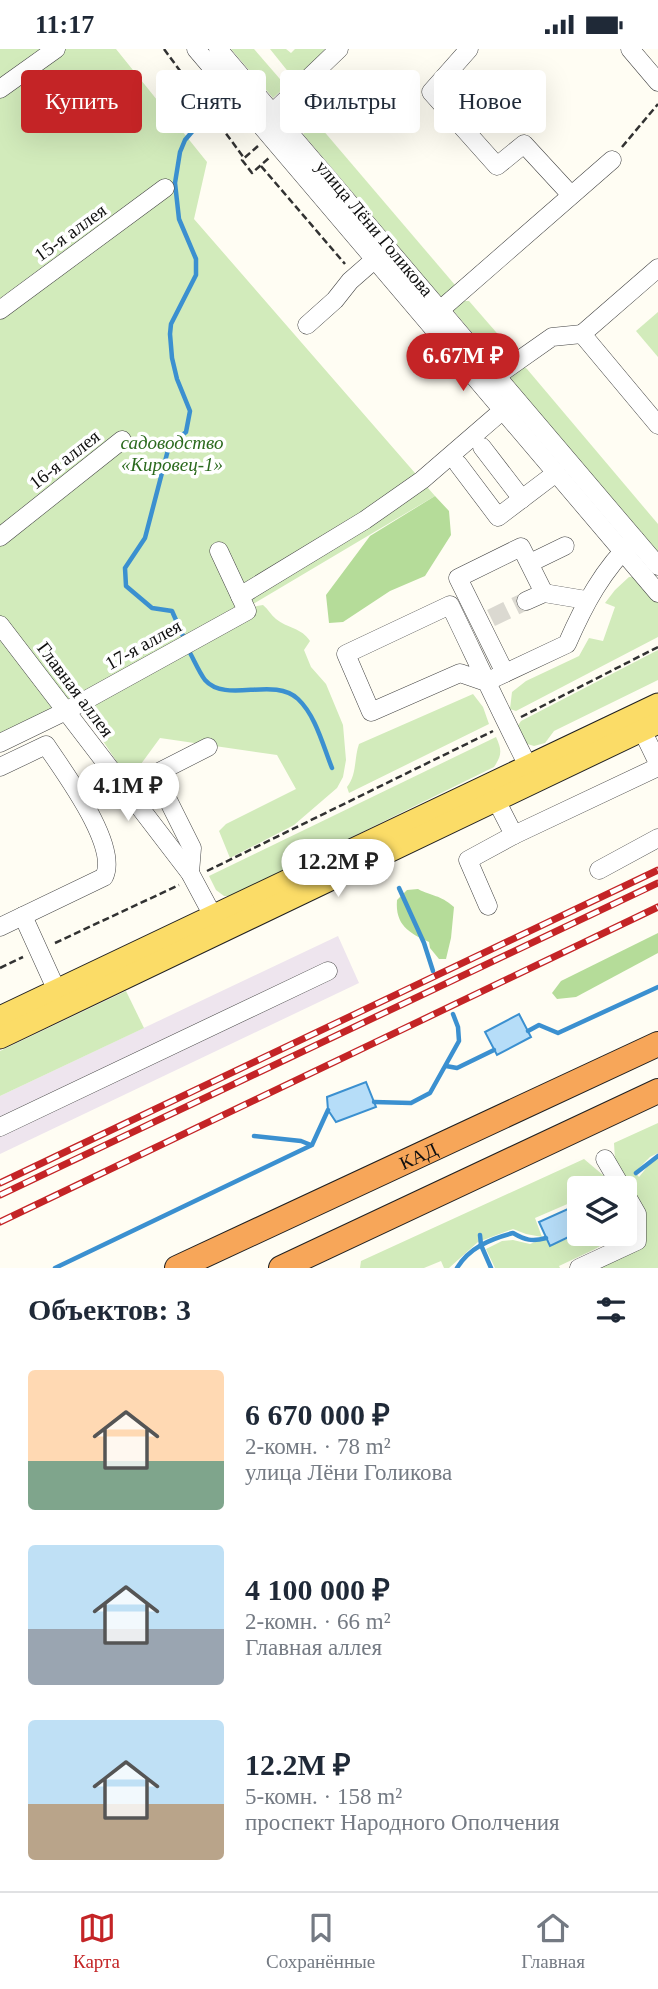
<!DOCTYPE html>
<html lang="ru">
<head>
<meta charset="utf-8">
<style>
	body { margin:0; font-family:Georgia,serif; background:#f6f6f7; color:#1f2937; height:100vh; display:flex; flex-direction:column; font-size:26px; white-space:nowrap }
	* { box-sizing:border-box; margin:0 }
	p { font-size:23px; color:#747a83 }
	.icon { flex:none; width:38px; height:38px; fill:none; stroke:currentColor; stroke-width:2; stroke-linecap:round; stroke-linejoin:round }
	.map { position:relative; height:1219px; overflow:hidden }
	.drawer { display:flex; flex-direction:column; background:#fff; flex:1 }
	.drawer>* { flex:none }
	.hud { position:absolute; left:21px; top:21px; width:616px; height:63px; display:flex; gap:14px }
	.fabs { position:absolute; left:567px; top:1127px; display:grid; gap:14px }
	.fabs a { display:grid; place-items:center; width:70px; height:70px; border-radius:7px; background:#fff; box-shadow:0 7px 28px #0002; font-size:35px }
	.price { position:absolute; translate:-50% -60px; padding:0 16px; border-radius:24px; background:#fff; color:#222; font-size:23px; line-height:46px; filter:drop-shadow(0 2px 4px #0008) }
	.price::after { content:''; position:absolute; left:50%; top:42px; width:21px; height:16px; margin-left:-10px; background:inherit; clip-path:polygon(0 0,100% 0,50% 100%) }
	.price.selected { background:#c42426; color:#fff }
	ul { padding:0; list-style:none }
	li { display:flex; align-items:center; gap:21px; height:175px; padding:0 28px }
	li span { display:grid; place-items:center; flex:none; width:196px; height:140px; border-radius:7px; color:#555 }
	li>.icon { margin-inline-start:auto }
	span .icon { width:84px; height:84px; fill:#fffc; stroke-width:1 }
	li b { font-size:30px }
	h2 { display:flex; justify-content:space-between; align-items:center; height:84px; padding:0 28px; font-size:30px }
	.tag { padding:0 24px; border-radius:7px; background:#fff; box-shadow:0 7px 28px #0002; font-size:24px; line-height:63px }
	.tag.selected { background:#c42426; color:#fff }
	.status { display:flex; justify-content:space-between; align-items:center; height:49px; padding:0 35px; background:#fff; direction:ltr }
	.status svg { height:19px; fill:currentColor }
	.tabs { display:flex; justify-content:space-around; align-items:center; height:98px; border-top:2px solid #e0e1e3; background:#fff; font-size:19px; color:#747a83 }
	.tabs a { display:grid; justify-items:center; gap:4px }
	.tabs .selected { color:#c42426 }
	.map>svg:first-child { display:block }
</style>
</head>
<body>
<div class="status"><b>11:17</b><svg viewBox="0 0 49 12"><path d="M0 12V9h3v3zM5 12V6h3v6zM10 12V3h3v9zM15 12V0h3v12zM26 1h20v11H26zM47 4h2v5h-2z"/></svg></div>
<div class="map">
<svg width="658" height="1219" viewBox="0 0 658 1219">
	<rect width="100%" height="100%" fill="#fffdf3"/>
	<path fill="#eee5ee" d="M338,887L359,934L0,1105V1047Z"/>
	<g fill="#d2ebbb">
		<path d="M0,0H116L207,113L194,170L435,447L56,672L0,700Z"/>
		<path d="M231,0H254L286,37L273,49Z"/>
		<path d="M270,0H286L291,4L295,0H325L312,16L294,30Z"/>
		<path d="M297,52L310,67L297,78L284,63Z"/>
		<path d="M316,73L455,236L442,249L303,85Z"/>
		<path d="M462,252H469L509,298L510,307L499,316L452,260Z"/>
		<path d="M658,263V308L636,282Z"/>
		<path d="M523,317L527,320L658,475V503L507,326Z"/>
		<path d="M629,528H636L658,552V588L516,662L510,660L512,643L526,632L579,607L589,589L603,592L615,558L605,554L615,541Z"/>
		<path d="M263,556C268,560 271,566 276,570C287,579 302,579 310,592L304,601L311,618L326,635L343,676L346,711L343,728L337,739L294,776L230,809L219,782L226,775L296,740L277,706L160,689L141,715V731L136,733L126,727L88,669L89,662L97,652L257,557Z"/>
		<path d="M658,601V631L554,682L545,694L534,697L524,694L517,678L521,672Z"/>
		<path d="M473,645L483,658L489,675L349,744L347,738C357,726 354,709 359,695Z"/>
		<path d="M496,688C502,701 502,706 494,718L232,847H224L216,841L209,827Z"/>
		<path d="M126,942L144,979L0,1047V1002Z"/>
		<path d="M658,1074V1104L650,1108L635,1123L639,1128L652,1112L658,1109V1219H596L638,1198L615,1111L614,1094Z"/>
		<path d="M584,1110L603,1126L610,1139H579V1150L535,1169L542,1188L526,1185L513,1180L478,1193L449,1219H444L441,1212L424,1219H360L361,1212Z"/>
		<path d="M579,1185H622L593,1201L559,1217L560,1219H495L486,1200L502,1192L513,1191L530,1195L548,1188L552,1196Z"/>
	</g>
	<g fill="#b5dc99">
		<path d="M435,447L449,462L451,486L425,527L390,542L343,573L329,574L326,546L370,487Z"/>
		<path d="M418,840C433,848 439,845 454,858L451,889L446,910H439L430,899L429,893C409,884 395,876 397,851L407,841Z"/>
		<path d="M658,884V904L576,948L557,950L552,944L561,932Z"/>
	</g>
	<g fill="#b6ddf8" stroke="#3b90d0" stroke-width="2">
		<path d="M519,965L531,988L497,1006L485,983Z"/>
		<path d="M366,1033L376,1058L336,1073L328,1061L327,1048Z"/>
		<path d="M579,1155V1183L550,1197L539,1173Z"/>
	</g>
	<g fill="none" stroke-linecap="round" stroke-linejoin="round">
		<g stroke="#3b90d0" stroke-width="4.5">
			<path d="M183,587L172,562L152,559L126,537L125,519L145,489L169,397L186,383L190,362L177,330L172,309L170,285L171,275L196,226V210L179,170L175,134L180,103L185,91L197,77"/>
			<path d="M189,602C194,611 199,623 205,631C226,655 274,627 298,650C316,667 323,697 332,719"/>
			<path d="M399,839L424,894L433,922"/>
			<path d="M528,982L539,976L558,984L658,938"/>
			<path d="M446,1017L457,1019L494,1001"/>
			<path d="M374,1053L411,1054L430,1044L459,992L458,978L453,965"/>
			<path d="M254,1087L301,1092L311,1096"/>
			<path d="M636,1124L658,1107"/>
			<path d="M480,1186L481,1196L491,1219"/>
			<path d="M55,1219L312,1096L328,1061"/>
			<path d="M457,1219C469,1199 490,1190 513,1184C525,1191 532,1193 546,1189"/>
		</g>
		<path stroke="#dbd9d1" stroke-width="18" stroke-dasharray="18 9" stroke-linecap="butt" d="M491,569L526,552"/>
		<g stroke="#434343" stroke-width="19">
			<g id="minor">
				<path d="M196,0L658,544"/>
				<path d="M218,0L658,517"/>
				<path d="M469,0L431,43L497,117L524,95L571,146"/>
				<path d="M630,0L658,33"/>
				<path d="M0,40L56,0"/>
				<path d="M266,70L339,0"/>
				<path d="M658,219L582,285L658,376"/>
				<path d="M0,261L165,139"/>
				<path d="M432,268L612,111"/>
				<path d="M307,276L335,251L350,232L382,204"/>
				<path d="M488,333L552,288L582,285"/>
				<path d="M482,398L522,450"/>
				<path d="M458,415L498,468L556,424"/>
				<path d="M0,488L122,391"/>
				<path d="M530,514L565,497"/>
				<path d="M240,547L365,471L422,431L510,355"/>
				<path d="M526,552L544,544L586,551"/>
				<path d="M0,576L190,824L213,867"/>
				<path d="M505,624L458,529L521,498L544,544"/>
				<path d="M642,681L658,714"/>
				<path d="M0,694L66,662L247,562L219,502"/>
				<path d="M528,717C501,664 476,610 450,556L346,605L371,663L460,624L486,633L567,595C584,556 603,520 635,490"/>
				<path d="M0,718L46,696C63,722 120,797 104,828L0,878"/>
				<path d="M496,751L514,786L658,718"/>
				<path d="M599,821L658,789"/>
				<path d="M190,824L192,799L155,725L208,698"/>
				<path d="M488,857L468,811L514,786"/>
				<path d="M23,867L57,942"/>
				<path d="M0,1078L328,922"/>
				<path d="M605,1110L622,1139"/>
				<path d="M579,1219L637,1192V1165L625,1144"/>
			</g>
		</g>
		<g stroke="#212121" stroke-width="23">
			<g id="major">
				<path d="M0,968L658,655"/>
				<path d="M0,989L658,674"/>
			</g>
		</g>
		<g stroke="#212121" stroke-width="26">
			<g id="highway">
				<path id="s1" d="M177,1219L658,995"/>
				<path d="M281,1219L658,1042"/>
			</g>
		</g>
		<g stroke="#323232" stroke-width="2.5" stroke-dasharray="7 3.5" stroke-linecap="butt">
			<path d="M164,0L244,109"/>
			<path d="M305,77L318,66"/>
			<path d="M258,97L242,111L252,124L269,109"/>
			<path d="M622,98L658,55"/>
			<path d="M261,117L345,215"/>
			<path d="M521,668L658,598"/>
			<path d="M207,822L493,682"/>
			<path d="M55,894L179,836"/>
			<path d="M0,919L23,908"/>
		</g>
		<use href="#minor" stroke="#fff" stroke-width="18"/>
		<use href="#major" stroke="#fbdc67" stroke-width="21"/>
		<use href="#highway" stroke="#f7a659" stroke-width="24"/>
		<g stroke="#c42426" stroke-width="7">
			<g id="rail">
				<path d="M0,1134L658,821"/>
				<path d="M0,1146L658,834"/>
				<path d="M0,1173L658,858"/>
			</g>
		</g>
		<use href="#rail" stroke="#fff" stroke-width="4.5" stroke-dasharray="13" stroke-linecap="butt"/>
	</g>
	<g text-anchor="middle" stroke-width="7" stroke-linejoin="round" paint-order="stroke">
		<g font-size="19" fill="#101010" stroke="#fff">
			<text transform="translate(375 179) rotate(50)" y="7">улица Лёни Голикова</text>
			<text transform="translate(70 183) rotate(-36)" y="7">15-я аллея</text>
			<text transform="translate(64 410) rotate(-38)" y="7">16-я аллея</text>
			<text transform="translate(143 595) rotate(-29)" y="7">17-я аллея</text>
			<text transform="translate(76 640) rotate(53)" y="7">Главная аллея</text>
			<text dy="7" stroke="none"><textPath href="#s1" startOffset="266">КАД</textPath></text>
		</g>
		<g font-size="19" font-style="italic" fill="#2b6a1e" stroke="#fff">
			<text x="172" y="400">садоводство<tspan x="172" dy="22">«Кировец-1»</tspan></text>
		</g>
	</g>
</svg>
<div class="fabs">
<a><svg class="icon" aria-label="layers" viewBox="0 0 24 24"><path d="M12 4l9 5-9 5-9-5zM3 14l9 5 9-5"/></svg></a>
</div>
<b class="price selected" style="left:463px;top:344px">6.67M ₽</b>
<b class="price" style="left:128px;top:774px">4.1M ₽</b>
<b class="price" style="left:338px;top:850px">12.2M ₽</b>
<div class="hud">
<a class="tag selected">Купить</a>
<a class="tag">Снять</a>
<a class="tag">Фильтры</a>
<a class="tag">Новое</a>
</div>
</div>
<section class="drawer">
<h2>Объектов: 3<svg class="icon" aria-label="filters" viewBox="0 0 24 24"><path d="M4 7h16M4 17h16"/><circle cx="9" cy="7" r="2"/><circle cx="15" cy="17" r="2"/></svg></h2>
<ul>
<li><span style="background:linear-gradient(#ffd9b3 65%,#7fa58c 0)"><svg class="icon" aria-label="home" viewBox="0 0 24 24"><path d="M3 11l9-7 9 7M6 9v11h12V9"/></svg></span><div><b>6 670 000 ₽</b><p>2-комн. · 78 m²</p><p>улица Лёни Голикова</p></div></li>
<li><span style="background:linear-gradient(#bfe0f5 60%,#9aa5b1 0)"><svg class="icon" aria-label="home" viewBox="0 0 24 24"><path d="M3 11l9-7 9 7M6 9v11h12V9"/></svg></span><div><b>4 100 000 ₽</b><p>2-комн. · 66 m²</p><p>Главная аллея</p></div></li>
<li><span style="background:linear-gradient(#bfe0f5 60%,#b9a48a 0)"><svg class="icon" aria-label="home" viewBox="0 0 24 24"><path d="M3 11l9-7 9 7M6 9v11h12V9"/></svg></span><div><b>12.2M ₽</b><p>5-комн. · 158 m²</p><p>проспект Народного Ополчения</p></div></li>
</ul>
</section>
<nav class="tabs">
<a class="selected"><svg class="icon" aria-label="map" viewBox="0 0 24 24"><path d="M3 6l6-2 6 2 6-2v14l-6 2-6-2-6 2zM9 4v14M15 6v14"/></svg>Карта</a>
<a><svg class="icon" aria-label="saved" viewBox="0 0 24 24"><path d="M7 4h10v16l-5-4-5 4z"/></svg>Сохранённые</a>
<a><svg class="icon" aria-label="home" viewBox="0 0 24 24"><path d="M3 11l9-7 9 7M6 9v11h12V9"/></svg>Главная</a>
</nav>
</body>
</html>
